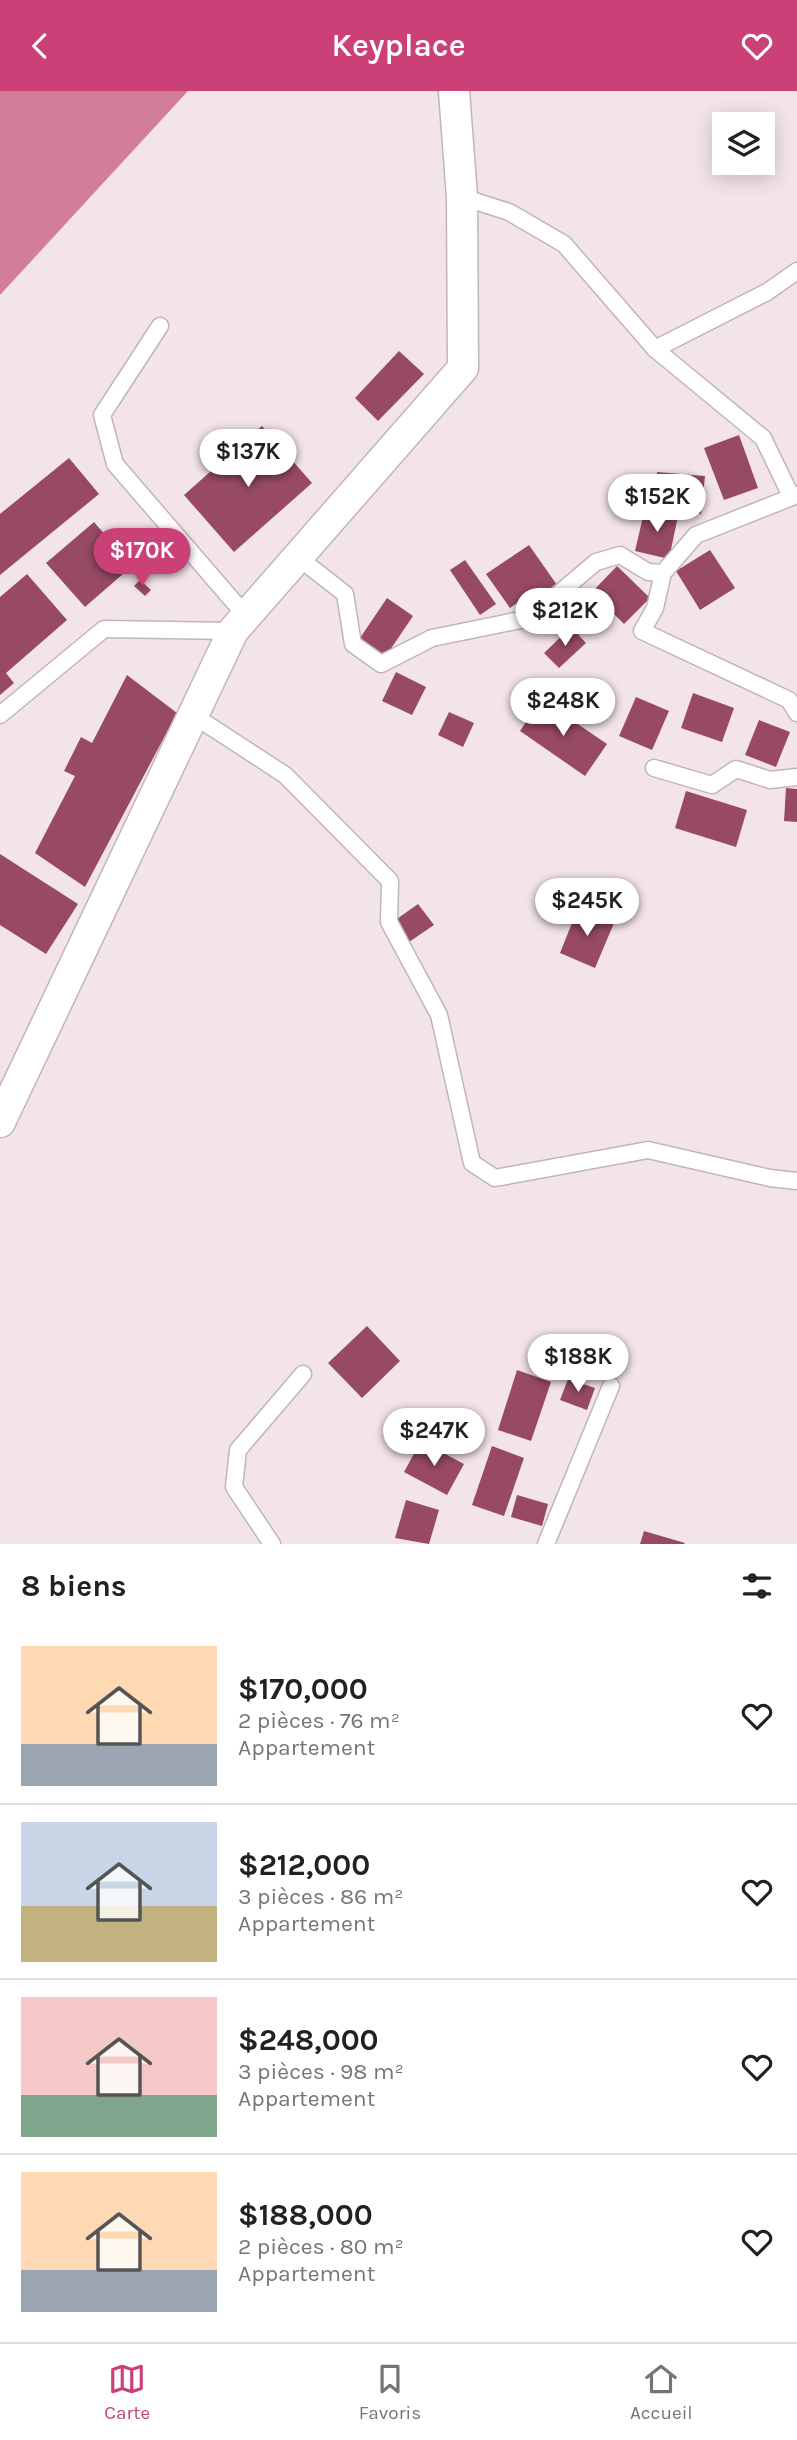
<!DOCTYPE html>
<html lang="fr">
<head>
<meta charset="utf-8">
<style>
	body { margin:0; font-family:Karla,sans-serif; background:#f2f2f2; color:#202124; height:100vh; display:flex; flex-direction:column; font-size:26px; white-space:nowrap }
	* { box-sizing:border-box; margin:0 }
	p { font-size:23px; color:#757577 }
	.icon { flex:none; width:38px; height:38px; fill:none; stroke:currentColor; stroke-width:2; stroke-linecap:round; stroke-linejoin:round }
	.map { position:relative; height:1453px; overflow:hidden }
	.drawer { display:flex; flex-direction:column; background:#fff; flex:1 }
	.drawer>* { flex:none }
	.fabs { position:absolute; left:712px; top:21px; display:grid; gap:14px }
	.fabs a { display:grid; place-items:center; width:63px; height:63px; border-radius:0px; background:#fff; box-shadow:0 4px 18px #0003; font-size:35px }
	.price { position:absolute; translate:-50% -60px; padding:0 16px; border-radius:24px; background:#fff; color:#222; font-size:23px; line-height:46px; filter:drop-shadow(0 2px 4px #0008) }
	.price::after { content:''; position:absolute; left:50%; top:42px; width:21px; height:16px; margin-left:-10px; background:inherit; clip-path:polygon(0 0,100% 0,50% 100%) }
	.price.current { background:#ca4077; color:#fff }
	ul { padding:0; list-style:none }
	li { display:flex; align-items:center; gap:21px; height:175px; padding:0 21px }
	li+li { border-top:2px solid #e0e0e0 }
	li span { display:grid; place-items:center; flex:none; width:196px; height:140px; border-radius:0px; color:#555 }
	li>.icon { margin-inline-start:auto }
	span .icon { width:84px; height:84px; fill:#fffc; stroke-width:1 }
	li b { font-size:30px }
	h2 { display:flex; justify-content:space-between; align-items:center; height:84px; padding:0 21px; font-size:30px }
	header { display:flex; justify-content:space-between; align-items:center; height:91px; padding:0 21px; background:#ca4077; color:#fff; font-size:32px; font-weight:600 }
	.menu { display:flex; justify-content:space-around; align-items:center; height:98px; border-top:2px solid #e0e0e0; background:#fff; font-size:19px; color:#757577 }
	.menu a { display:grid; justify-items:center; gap:4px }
	.menu .current { color:#ca4077 }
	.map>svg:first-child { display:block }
</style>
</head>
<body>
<header><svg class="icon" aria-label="back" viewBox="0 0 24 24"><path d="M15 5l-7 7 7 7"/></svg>Keyplace<svg class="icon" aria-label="heart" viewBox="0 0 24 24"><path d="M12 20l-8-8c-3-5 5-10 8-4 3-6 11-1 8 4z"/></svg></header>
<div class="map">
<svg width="797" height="1453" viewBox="0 0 797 1453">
	<rect width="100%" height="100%" fill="#f3e4e8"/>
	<path fill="#d37e99" d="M0,0H188L0,204Z"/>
	<g fill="#984a65">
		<path d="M399,260L424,283L378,330L355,307Z"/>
		<path d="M262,335L312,392L234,461L184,404Z"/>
		<path d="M739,344L758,397L724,409L704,357Z"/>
		<path d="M69,367L99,403L0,484V423Z"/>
		<path d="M657,381L705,385L701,423L654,418Z"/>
		<path d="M645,417L678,425L669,468L635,460Z"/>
		<path d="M94,431L132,475L85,516L46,472Z"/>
		<path d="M529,454L557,494L531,511L527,505L510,517L486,483Z"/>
		<path d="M710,459L735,497L700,519L676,480Z"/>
		<path d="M465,469L496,513L480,524L450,479Z"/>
		<path d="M617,475L650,507L624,533L592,501Z"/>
		<path d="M27,483L67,529L6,582L14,592L0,604V506Z"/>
		<path d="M140,489L151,499L145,505L134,495Z"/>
		<path d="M387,507L413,525L386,565L360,547Z"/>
		<path d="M571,536L586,552L559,577L544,562Z"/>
		<path d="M396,581L426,596L412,624L382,610Z"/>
		<path d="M127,584L177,622L85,796L35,762L75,685L64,680L81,646L92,652Z"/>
		<path d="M693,602L734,617L722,651L681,637Z"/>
		<path d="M636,606L669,620L652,659L619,645Z"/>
		<path d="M541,608L607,653L585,685L520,640Z"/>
		<path d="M449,621L474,632L463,656L438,644Z"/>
		<path d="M759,629L790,641L776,676L745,664Z"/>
		<path d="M786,697L797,698V731L784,730Z"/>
		<path d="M686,700L747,719L736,756L675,737Z"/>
		<path d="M0,763L78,813L46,863L0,834Z"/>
		<path d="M418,813L434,834L409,851L394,830Z"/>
		<path d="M578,817L614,832L595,877L560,862Z"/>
		<path d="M367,1235L400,1270L362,1307L328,1272Z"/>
		<path d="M517,1279L551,1291L531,1350L498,1339Z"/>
		<path d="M568,1288L595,1297L587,1319L560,1309Z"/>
		<path d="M421,1350L464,1373L447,1404L404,1381Z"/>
		<path d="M492,1355L524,1367L504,1425L472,1414Z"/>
		<path d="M517,1404L548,1413L542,1435L511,1426Z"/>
		<path d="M406,1409L439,1419L429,1453L395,1447Z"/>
		<path d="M644,1440L685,1452L684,1453H640Z"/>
	</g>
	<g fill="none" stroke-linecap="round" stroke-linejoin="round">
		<g stroke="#c3b4b8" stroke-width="19">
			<g id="lane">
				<path d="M462,106L509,121L564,153L655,258L763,347L791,405"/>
				<path d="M160,235L102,324L115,373L246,525"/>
				<path d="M655,258L767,201L797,180"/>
				<path d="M299,467L345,503L353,553L381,573L432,547L530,527L596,471L620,464L648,481L663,482L696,444L797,404"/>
				<path d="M663,482L655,517L642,540L789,609L797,622"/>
				<path d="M0,624L104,538L233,540"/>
				<path d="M193,624L285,684L390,790L389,831L439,924L472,1072L495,1087L648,1059L770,1087L797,1090"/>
				<path d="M654,677L712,694L736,678L770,689L797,686"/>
				<path d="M272,1453L234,1396L238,1359L303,1283"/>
				<path d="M546,1453L611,1295"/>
			</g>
		</g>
		<g stroke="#c3b4b8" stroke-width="33">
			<path id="street" d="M0,1031L233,540L463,277L462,106L454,0"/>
		</g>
		<use href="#lane" stroke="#fff" stroke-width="16"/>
		<use href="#street" stroke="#fff" stroke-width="30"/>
	</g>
</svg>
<div class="fabs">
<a><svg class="icon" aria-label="layers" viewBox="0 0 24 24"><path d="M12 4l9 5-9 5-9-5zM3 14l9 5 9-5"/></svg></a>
</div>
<b class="price" style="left:248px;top:398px">$137K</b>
<b class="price" style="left:657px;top:443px">$152K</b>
<b class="price current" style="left:142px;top:497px">$170K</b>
<b class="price" style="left:565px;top:557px">$212K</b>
<b class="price" style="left:563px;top:647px">$248K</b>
<b class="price" style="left:587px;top:847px">$245K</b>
<b class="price" style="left:578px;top:1303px">$188K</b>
<b class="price" style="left:434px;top:1377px">$247K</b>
</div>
<section class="drawer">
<h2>8 biens<svg class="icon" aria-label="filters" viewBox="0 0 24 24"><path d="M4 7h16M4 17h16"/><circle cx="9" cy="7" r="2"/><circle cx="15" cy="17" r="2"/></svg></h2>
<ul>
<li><span style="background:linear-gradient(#ffd9b3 70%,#9aa5b1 0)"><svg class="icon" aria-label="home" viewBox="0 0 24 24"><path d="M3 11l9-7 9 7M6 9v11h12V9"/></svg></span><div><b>$170,000</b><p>2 pièces · 76 m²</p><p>Appartement</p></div><svg class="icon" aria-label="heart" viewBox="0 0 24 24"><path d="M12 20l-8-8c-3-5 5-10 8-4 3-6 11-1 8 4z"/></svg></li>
<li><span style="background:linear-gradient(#c9d6e8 60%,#c2b280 0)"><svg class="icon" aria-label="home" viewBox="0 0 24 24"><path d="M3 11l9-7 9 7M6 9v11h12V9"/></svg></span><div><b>$212,000</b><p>3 pièces · 86 m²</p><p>Appartement</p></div><svg class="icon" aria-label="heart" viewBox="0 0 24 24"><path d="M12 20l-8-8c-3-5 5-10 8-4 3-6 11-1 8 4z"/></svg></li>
<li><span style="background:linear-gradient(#f6c9c9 70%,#7fa58c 0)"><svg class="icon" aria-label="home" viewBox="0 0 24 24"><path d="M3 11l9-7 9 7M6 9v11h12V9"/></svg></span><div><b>$248,000</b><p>3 pièces · 98 m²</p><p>Appartement</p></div><svg class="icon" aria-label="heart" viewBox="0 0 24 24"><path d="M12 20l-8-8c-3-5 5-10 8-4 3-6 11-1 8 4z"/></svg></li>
<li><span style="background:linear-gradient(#ffd9b3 70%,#9aa5b1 0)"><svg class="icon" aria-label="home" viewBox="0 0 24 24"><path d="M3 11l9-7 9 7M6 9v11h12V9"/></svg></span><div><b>$188,000</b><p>2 pièces · 80 m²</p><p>Appartement</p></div><svg class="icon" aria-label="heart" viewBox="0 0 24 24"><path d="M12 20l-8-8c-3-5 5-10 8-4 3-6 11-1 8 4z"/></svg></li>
</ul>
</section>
<nav class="menu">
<a class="current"><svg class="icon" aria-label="map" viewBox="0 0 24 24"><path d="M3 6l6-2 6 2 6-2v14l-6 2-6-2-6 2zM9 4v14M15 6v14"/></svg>Carte</a>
<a><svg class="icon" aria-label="saved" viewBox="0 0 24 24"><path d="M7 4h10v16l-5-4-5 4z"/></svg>Favoris</a>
<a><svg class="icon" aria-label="home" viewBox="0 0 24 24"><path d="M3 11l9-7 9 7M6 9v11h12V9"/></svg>Accueil</a>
</nav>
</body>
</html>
